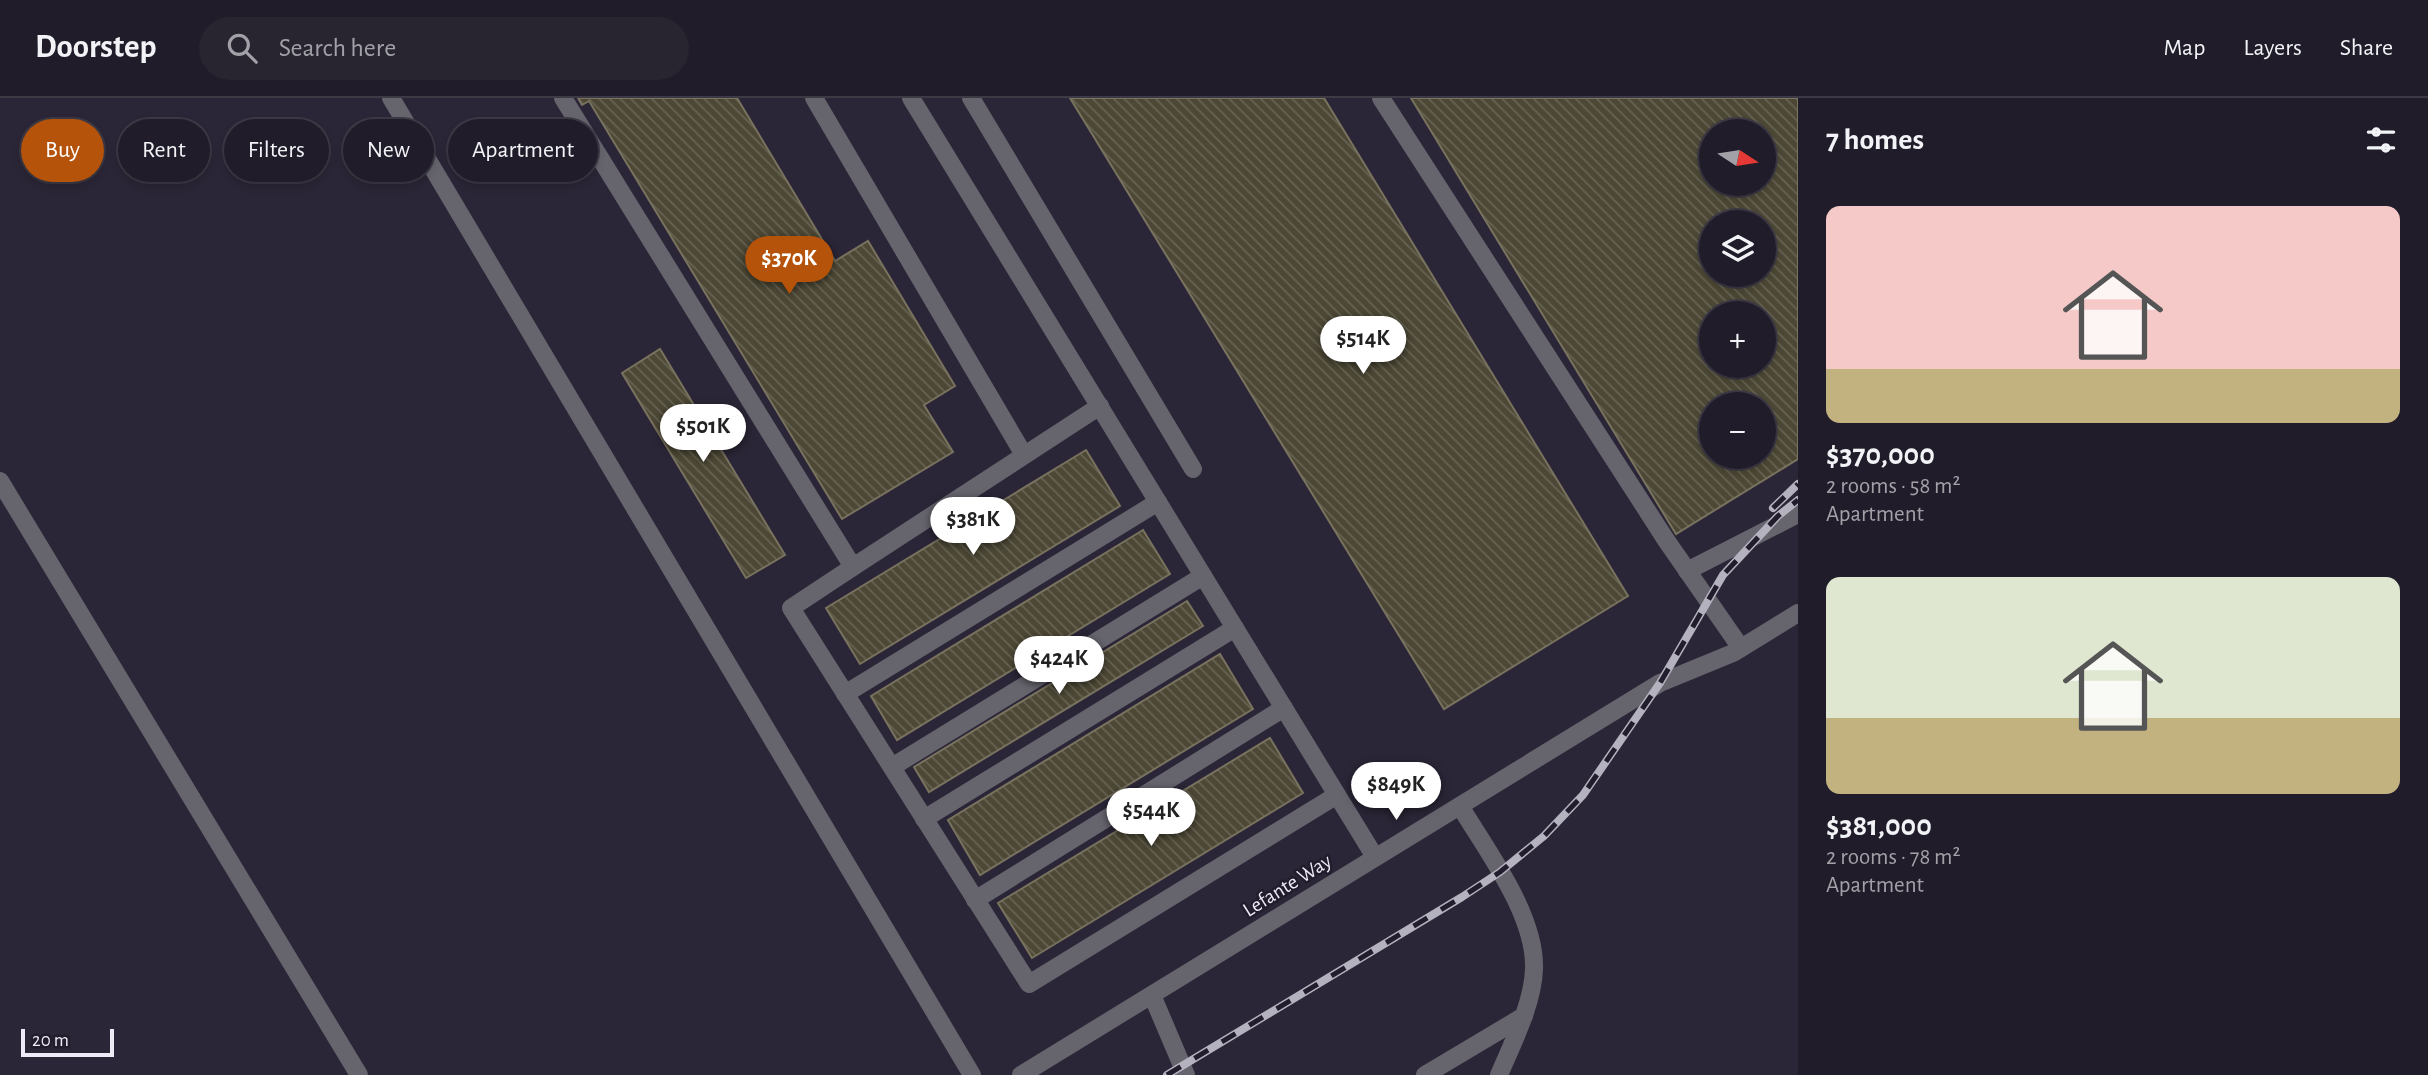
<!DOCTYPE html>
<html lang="en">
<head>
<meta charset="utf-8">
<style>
	body { margin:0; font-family:"Alegreya Sans",sans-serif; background:#282531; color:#f1f3f6; height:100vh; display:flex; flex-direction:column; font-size:26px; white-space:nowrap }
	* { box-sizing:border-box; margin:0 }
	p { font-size:23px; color:#a2a1a8 }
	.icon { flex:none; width:38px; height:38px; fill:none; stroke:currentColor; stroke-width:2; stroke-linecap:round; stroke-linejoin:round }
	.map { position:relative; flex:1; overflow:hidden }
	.sheet { display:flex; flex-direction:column; background:#201c29; width:630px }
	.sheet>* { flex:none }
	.top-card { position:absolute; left:21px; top:21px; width:665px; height:63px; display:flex; gap:14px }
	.needle { width:46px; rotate:102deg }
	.buttons { position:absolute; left:1699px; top:21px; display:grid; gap:14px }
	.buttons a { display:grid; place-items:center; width:77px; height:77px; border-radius:50%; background:#201c29; box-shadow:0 4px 10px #0003,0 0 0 2px #3d3a46; font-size:35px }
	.scale { position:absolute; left:21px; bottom:18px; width:93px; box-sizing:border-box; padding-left:7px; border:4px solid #eeebf6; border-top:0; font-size:19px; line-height:24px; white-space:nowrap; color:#eeebf6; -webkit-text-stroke:5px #221d2d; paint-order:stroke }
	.price { position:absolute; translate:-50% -60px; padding:0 16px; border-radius:24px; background:#fff; color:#222; font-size:23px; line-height:46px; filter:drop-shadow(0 2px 4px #0008) }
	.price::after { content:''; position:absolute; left:50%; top:42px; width:21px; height:16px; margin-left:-10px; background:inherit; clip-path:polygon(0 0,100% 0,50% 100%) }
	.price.active { background:#b45309; color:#fff }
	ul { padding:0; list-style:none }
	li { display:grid; align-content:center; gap:14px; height:371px; padding:0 28px }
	li span { display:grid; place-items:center; height:217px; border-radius:14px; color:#555 }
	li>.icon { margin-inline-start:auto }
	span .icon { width:126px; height:126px; fill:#fffc; stroke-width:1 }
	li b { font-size:30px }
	h2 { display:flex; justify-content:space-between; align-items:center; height:84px; padding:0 28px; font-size:30px }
	.pill { padding:0 24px; border-radius:32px; background:#201c29; box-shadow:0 4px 10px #0003,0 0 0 2px #3d3a46; font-size:24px; line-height:63px }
	.pill.active { background:#b45309; color:#fff }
	header { display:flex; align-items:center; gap:42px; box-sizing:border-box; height:98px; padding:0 35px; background:#201c29; border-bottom:2px solid #3d3a46 }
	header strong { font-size:33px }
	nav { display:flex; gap:38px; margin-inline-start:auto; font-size:24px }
	.search { width:490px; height:63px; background:#282531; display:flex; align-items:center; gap:18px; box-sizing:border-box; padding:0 24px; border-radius:38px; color:#a2a1a8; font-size:26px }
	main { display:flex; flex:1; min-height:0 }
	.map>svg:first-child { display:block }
</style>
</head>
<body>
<header>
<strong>Doorstep</strong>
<div class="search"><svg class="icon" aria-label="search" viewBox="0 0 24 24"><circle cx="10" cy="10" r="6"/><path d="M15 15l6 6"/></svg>Search here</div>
<nav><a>Map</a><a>Layers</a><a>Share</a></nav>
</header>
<main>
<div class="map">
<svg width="1798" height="977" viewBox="0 0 1798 977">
	<defs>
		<pattern id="building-back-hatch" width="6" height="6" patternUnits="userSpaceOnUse" patternTransform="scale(1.75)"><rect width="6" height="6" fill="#4d4835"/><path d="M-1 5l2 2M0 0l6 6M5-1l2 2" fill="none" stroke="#676353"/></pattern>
	</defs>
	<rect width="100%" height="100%" fill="#2b2637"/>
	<g fill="url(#building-back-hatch)" stroke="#78725e" stroke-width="2" fill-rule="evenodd">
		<path d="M578,0H737L835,163L868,143L955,288L924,307L953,354L842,421L589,3L582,7Z"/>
		<path d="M1070,0H1324L1628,498L1444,611Z"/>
		<path d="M1411,0H1798V361L1676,436ZM1712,33H1764V86H1712ZM1712,124H1764V177H1712ZM1712,215H1764V268H1712ZM1712,306H1764V359H1712Z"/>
		<path d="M660,251L785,457L746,480L622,275Z"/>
		<path d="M1086,352L1120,408L860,566L826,510Z"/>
		<path d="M1143,432L1170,476L897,642L871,598Z"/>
		<path d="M1187,503L1203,528L929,694L914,669Z"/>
		<path d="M1220,556L1253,611L980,777L948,722Z"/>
		<path d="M1270,640L1303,695L1032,860L998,805Z"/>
	</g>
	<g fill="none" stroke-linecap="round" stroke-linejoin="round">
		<g stroke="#66646d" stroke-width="18">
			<path d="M391,0L972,977"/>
			<path d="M563,0L853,469L791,510L1029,886L1337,697L911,0"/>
			<path d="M814,0L1024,357"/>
			<path d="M971,0L1193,371"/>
			<path d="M1381,0L1666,442L1741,550"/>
			<path d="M0,383L359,977"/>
			<path d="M853,469L1100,308"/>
			<path d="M1687,473L1798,416"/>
			<path d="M845,596L1158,404"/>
			<path d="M892,669L1203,478"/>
			<path d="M1337,697L1375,759"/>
			<path d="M1460,708C1487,753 1536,817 1534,871C1533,906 1512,946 1499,977"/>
			<path d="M924,721L1235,530"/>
			<path d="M975,802L1284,610"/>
			<path d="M1152,897L1186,977"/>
			<path d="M1425,977L1524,918"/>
		</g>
		<path stroke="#66646d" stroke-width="18" d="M1021,977L1660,585L1733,555L1798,515"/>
		<g stroke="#b5b2bf" stroke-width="8">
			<g id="rail">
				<path d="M1773,410L1798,386"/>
				<path d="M1167,977L1462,799L1500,774L1544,738L1583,697L1660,585L1723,477L1778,418L1798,402"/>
			</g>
		</g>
		<use href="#rail" stroke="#221d2d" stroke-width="5" stroke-dasharray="16" stroke-linecap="butt"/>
	</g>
	<g text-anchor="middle" stroke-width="5" stroke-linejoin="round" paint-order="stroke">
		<g font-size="21" fill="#eeebf6" stroke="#221d2d">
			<text transform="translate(1287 787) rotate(-32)" y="7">Lefante Way</text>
		</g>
	</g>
</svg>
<div class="buttons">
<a><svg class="needle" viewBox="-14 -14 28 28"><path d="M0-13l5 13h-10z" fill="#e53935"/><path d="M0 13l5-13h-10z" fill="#a2a1a8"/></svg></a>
<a><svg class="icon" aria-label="layers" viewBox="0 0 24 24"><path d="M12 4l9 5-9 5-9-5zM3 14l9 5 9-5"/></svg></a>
<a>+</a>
<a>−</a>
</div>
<div class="scale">20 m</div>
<b class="price active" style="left:789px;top:198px">$370K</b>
<b class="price" style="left:1363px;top:278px">$514K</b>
<b class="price" style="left:703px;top:366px">$501K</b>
<b class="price" style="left:973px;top:459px">$381K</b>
<b class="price" style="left:1059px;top:598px">$424K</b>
<b class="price" style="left:1396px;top:724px">$849K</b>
<b class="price" style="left:1151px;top:750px">$544K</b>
<div class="top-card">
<a class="pill active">Buy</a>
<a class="pill">Rent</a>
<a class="pill">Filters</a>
<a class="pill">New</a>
<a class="pill">Apartment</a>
</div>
</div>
<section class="sheet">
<h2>7 homes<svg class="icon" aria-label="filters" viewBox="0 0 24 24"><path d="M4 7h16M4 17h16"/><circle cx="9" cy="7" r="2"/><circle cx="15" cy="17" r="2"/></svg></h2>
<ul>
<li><span style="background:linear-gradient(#f6c9c9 75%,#c2b280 0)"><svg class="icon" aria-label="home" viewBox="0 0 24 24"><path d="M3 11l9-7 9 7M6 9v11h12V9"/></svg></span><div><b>$370,000</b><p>2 rooms · 58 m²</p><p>Apartment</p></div></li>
<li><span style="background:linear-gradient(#dfe7d0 65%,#c2b280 0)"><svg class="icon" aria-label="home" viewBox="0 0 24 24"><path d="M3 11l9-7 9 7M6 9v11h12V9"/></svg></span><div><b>$381,000</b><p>2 rooms · 78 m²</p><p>Apartment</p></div></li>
</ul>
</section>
</main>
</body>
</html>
